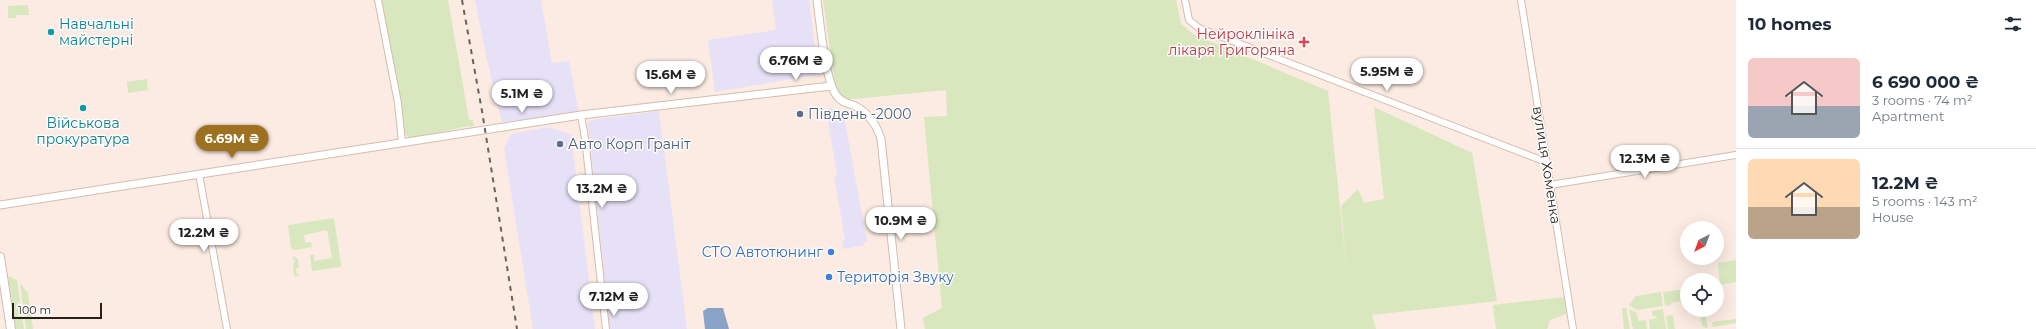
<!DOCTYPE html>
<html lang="en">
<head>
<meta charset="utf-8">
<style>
	body { margin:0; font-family:Montserrat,sans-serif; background:#f2f2f3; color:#1f2937; height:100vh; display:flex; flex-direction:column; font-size:15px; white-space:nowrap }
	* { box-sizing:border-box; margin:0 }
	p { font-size:13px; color:#747a83 }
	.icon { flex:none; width:22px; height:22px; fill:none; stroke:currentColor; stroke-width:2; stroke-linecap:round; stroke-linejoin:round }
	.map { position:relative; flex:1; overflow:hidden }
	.side { display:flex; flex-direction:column; background:#fff; width:300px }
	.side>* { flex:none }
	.needle { width:26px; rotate:221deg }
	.controls { position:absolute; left:1680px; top:221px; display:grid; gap:8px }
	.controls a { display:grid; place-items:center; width:44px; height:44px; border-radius:50%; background:#fff; box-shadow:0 4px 16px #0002; font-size:20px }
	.scale { position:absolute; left:12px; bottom:10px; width:90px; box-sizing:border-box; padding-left:4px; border:2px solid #281f19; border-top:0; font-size:11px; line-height:14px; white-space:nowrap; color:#281f19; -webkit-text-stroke:3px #fcfcfc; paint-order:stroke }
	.price { position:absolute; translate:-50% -34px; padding:0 9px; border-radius:14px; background:#fff; color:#222; font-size:13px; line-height:26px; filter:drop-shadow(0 1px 2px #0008) }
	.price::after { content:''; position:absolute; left:50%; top:24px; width:12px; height:9px; margin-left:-6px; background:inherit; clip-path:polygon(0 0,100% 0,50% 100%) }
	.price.active { background:#9d7120; color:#fff }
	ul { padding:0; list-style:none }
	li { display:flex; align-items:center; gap:12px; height:100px; padding:0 12px }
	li+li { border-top:1px solid #e0e1e3 }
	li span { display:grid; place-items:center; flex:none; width:112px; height:80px; border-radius:6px; color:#555 }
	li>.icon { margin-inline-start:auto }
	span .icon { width:48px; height:48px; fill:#fffc; stroke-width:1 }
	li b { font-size:17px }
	h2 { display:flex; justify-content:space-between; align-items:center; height:48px; padding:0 12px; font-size:17px }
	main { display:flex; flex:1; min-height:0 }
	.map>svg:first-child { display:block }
</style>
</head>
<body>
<main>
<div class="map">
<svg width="1736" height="329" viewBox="0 0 1736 329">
	<rect width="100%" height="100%" fill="#fbebe2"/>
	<g fill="#e7e1f7">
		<path d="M475,0H541L552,63L569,61L579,113L502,122L487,60Z"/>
		<path d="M772,0H809L818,73L815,75L715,92L708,40L776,30Z"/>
		<path d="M832,108L833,112L843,110L867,242H864V245L843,249L842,241L845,240L834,176L837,175L826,109Z"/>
		<path d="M659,111L687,329H610L588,123L591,120Z"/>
		<path d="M549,127L571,135L595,329H533L504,148L511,134Z"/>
	</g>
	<g fill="#d8e7be">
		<path d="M379,0H448L469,120H473L474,126L463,127L411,139L405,134Z"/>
		<path d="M823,0H1176L1181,24L1193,34L1328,91L1347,274L1341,206L1358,189L1364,203L1384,199L1374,107L1472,153L1497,301L1372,315L1376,329H925L923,318L942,308L924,117L947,116L946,90L844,100L836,92Z"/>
		<path d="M28,5L29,15H16V18H8V6Z"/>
		<path d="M147,79L148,90L128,93L127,82Z"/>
		<path d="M334,218L341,265L340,267L312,271L310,255H314V261L332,258L327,230L304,235L305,243L311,242L312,247L295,250L291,248L288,225Z"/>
		<path d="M294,256L298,259L299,268H296L297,275L300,274L298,277L294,275L293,263H295L294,259L292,260Z"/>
		<path d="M1736,260V282L1720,285L1718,263Z"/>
		<path d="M8,276L17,280L24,329H16Z"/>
		<path d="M20,283L28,293L33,329H26Z"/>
		<path d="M1687,289V300L1671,303V305L1665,306L1663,292Z"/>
		<path d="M1661,292L1663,306L1637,310L1629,305L1636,296Z"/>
		<path d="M1565,297L1566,314L1550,320L1547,329H1496L1493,305Z"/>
		<path d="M1622,308H1626L1630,329H1624Z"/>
		<path d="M1629,309L1637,313L1638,321L1646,320L1647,329H1633Z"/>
		<path d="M1663,309L1666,329H1650L1649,320L1657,318L1656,316H1653L1652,311Z"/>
		<path d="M1698,310H1704L1708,328L1703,327Z"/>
		<path d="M1673,315L1675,329H1668L1666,316Z"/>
		<path d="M1736,319V323L1713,327L1712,322Z"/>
	</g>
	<path fill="#88a3c6" d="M708,308H723L729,329H705L703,311Z"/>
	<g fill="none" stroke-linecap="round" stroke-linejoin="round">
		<g stroke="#d5bcac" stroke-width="8">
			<g id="minor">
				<path d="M378,0L398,103L402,142"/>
				<path d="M1185,0L1189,20L1199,28L1546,162"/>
				<path d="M1521,0L1573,329"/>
				<path d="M581,115L585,138L606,329"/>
				<path d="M199,174L227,329"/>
				<path d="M1550,185L1736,155"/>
			</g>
		</g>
		<g stroke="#d5bcac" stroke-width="9">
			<g id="tertiary">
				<path d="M817,0C820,21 825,82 837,96C842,103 848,103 855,106C868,112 877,126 881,139L901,329"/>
				<path d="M0,205L581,115L831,86"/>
			</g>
		</g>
		<g stroke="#d5bcac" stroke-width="10">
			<path id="secondary" d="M0,257L11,329"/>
		</g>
		<use href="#minor" stroke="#fff" stroke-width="6"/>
		<use href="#tertiary" stroke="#fff" stroke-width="7"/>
		<use href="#secondary" stroke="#fff" stroke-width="8"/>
		<path stroke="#6c615a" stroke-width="2" stroke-dasharray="5 5" stroke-linecap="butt" d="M462,0L482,111L517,329"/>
	</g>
	<g fill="#0f9aa8" stroke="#fcfcfc" stroke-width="1.5">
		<circle cx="51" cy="32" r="4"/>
		<circle cx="83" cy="108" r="4"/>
	</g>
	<path fill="#e0444e" stroke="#fcfcfc" stroke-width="1.5" d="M1302 36h4v4h4v4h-4v4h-4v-4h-4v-4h4z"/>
	<g fill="#5c6f8a" stroke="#fcfcfc" stroke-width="1.5">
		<circle cx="800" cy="114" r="4"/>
		<circle cx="560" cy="144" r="4"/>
	</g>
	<g fill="#3f7fe0" stroke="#fcfcfc" stroke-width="1.5">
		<circle cx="831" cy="252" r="4"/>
		<circle cx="829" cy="277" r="4"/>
	</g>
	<g text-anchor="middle" stroke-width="3" stroke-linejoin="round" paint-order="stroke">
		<g font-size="14" fill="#0d838f" stroke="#fcfcfc" text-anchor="start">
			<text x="59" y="29">Навчальні<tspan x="59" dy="16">майстерні</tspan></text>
			<text x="83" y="128" text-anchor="middle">Військова<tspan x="83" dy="16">прокуратура</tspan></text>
		</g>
		<g font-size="14" fill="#be3a42" stroke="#fcfcfc" text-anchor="end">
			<text x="1295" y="39">Нейроклініка<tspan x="1295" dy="16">лікаря Григоряна</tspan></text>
		</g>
		<g font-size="14" fill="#4e5e75" stroke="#fcfcfc" text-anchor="start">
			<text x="808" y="119">Південь -2000</text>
			<text x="568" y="149">Авто Корп Граніт</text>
		</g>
		<g font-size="14" fill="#281f19" stroke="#fcfcfc">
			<text transform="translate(1547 165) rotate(81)" y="5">вулиця Хоменка</text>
		</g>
		<g font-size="14" fill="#366cbe" stroke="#fcfcfc" text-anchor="end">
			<text x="823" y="257">СТО Автотюнинг</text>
			<text x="837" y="282" text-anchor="start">Територія Звуку</text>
		</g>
	</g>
</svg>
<div class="controls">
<a><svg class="needle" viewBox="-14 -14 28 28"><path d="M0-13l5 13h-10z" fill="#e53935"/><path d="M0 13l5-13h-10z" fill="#747a83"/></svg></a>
<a><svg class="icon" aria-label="locate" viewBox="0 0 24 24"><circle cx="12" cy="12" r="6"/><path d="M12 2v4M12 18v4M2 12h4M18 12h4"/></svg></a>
</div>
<div class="scale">100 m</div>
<b class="price" style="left:796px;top:81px">6.76M ₴</b>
<b class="price" style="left:1387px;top:92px">5.95M ₴</b>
<b class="price" style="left:671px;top:95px">15.6M ₴</b>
<b class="price" style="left:522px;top:114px">5.1M ₴</b>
<b class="price active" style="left:232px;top:159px">6.69M ₴</b>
<b class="price" style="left:1645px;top:179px">12.3M ₴</b>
<b class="price" style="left:602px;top:209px">13.2M ₴</b>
<b class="price" style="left:901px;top:241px">10.9M ₴</b>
<b class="price" style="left:204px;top:253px">12.2M ₴</b>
<b class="price" style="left:614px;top:317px">7.12M ₴</b>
</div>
<section class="side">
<h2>10 homes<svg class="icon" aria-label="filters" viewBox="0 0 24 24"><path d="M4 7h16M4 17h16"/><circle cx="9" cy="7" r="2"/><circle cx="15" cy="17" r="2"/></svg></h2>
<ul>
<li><span style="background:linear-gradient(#f6c9c9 60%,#9aa5b1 0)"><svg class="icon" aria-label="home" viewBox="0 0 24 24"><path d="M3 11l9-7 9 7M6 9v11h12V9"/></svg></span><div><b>6 690 000 ₴</b><p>3 rooms · 74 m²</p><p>Apartment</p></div></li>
<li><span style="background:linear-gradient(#ffd9b3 60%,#b9a48a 0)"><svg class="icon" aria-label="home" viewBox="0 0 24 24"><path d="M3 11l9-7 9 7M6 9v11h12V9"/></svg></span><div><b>12.2M ₴</b><p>5 rooms · 143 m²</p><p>House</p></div></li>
</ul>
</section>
</main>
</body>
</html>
